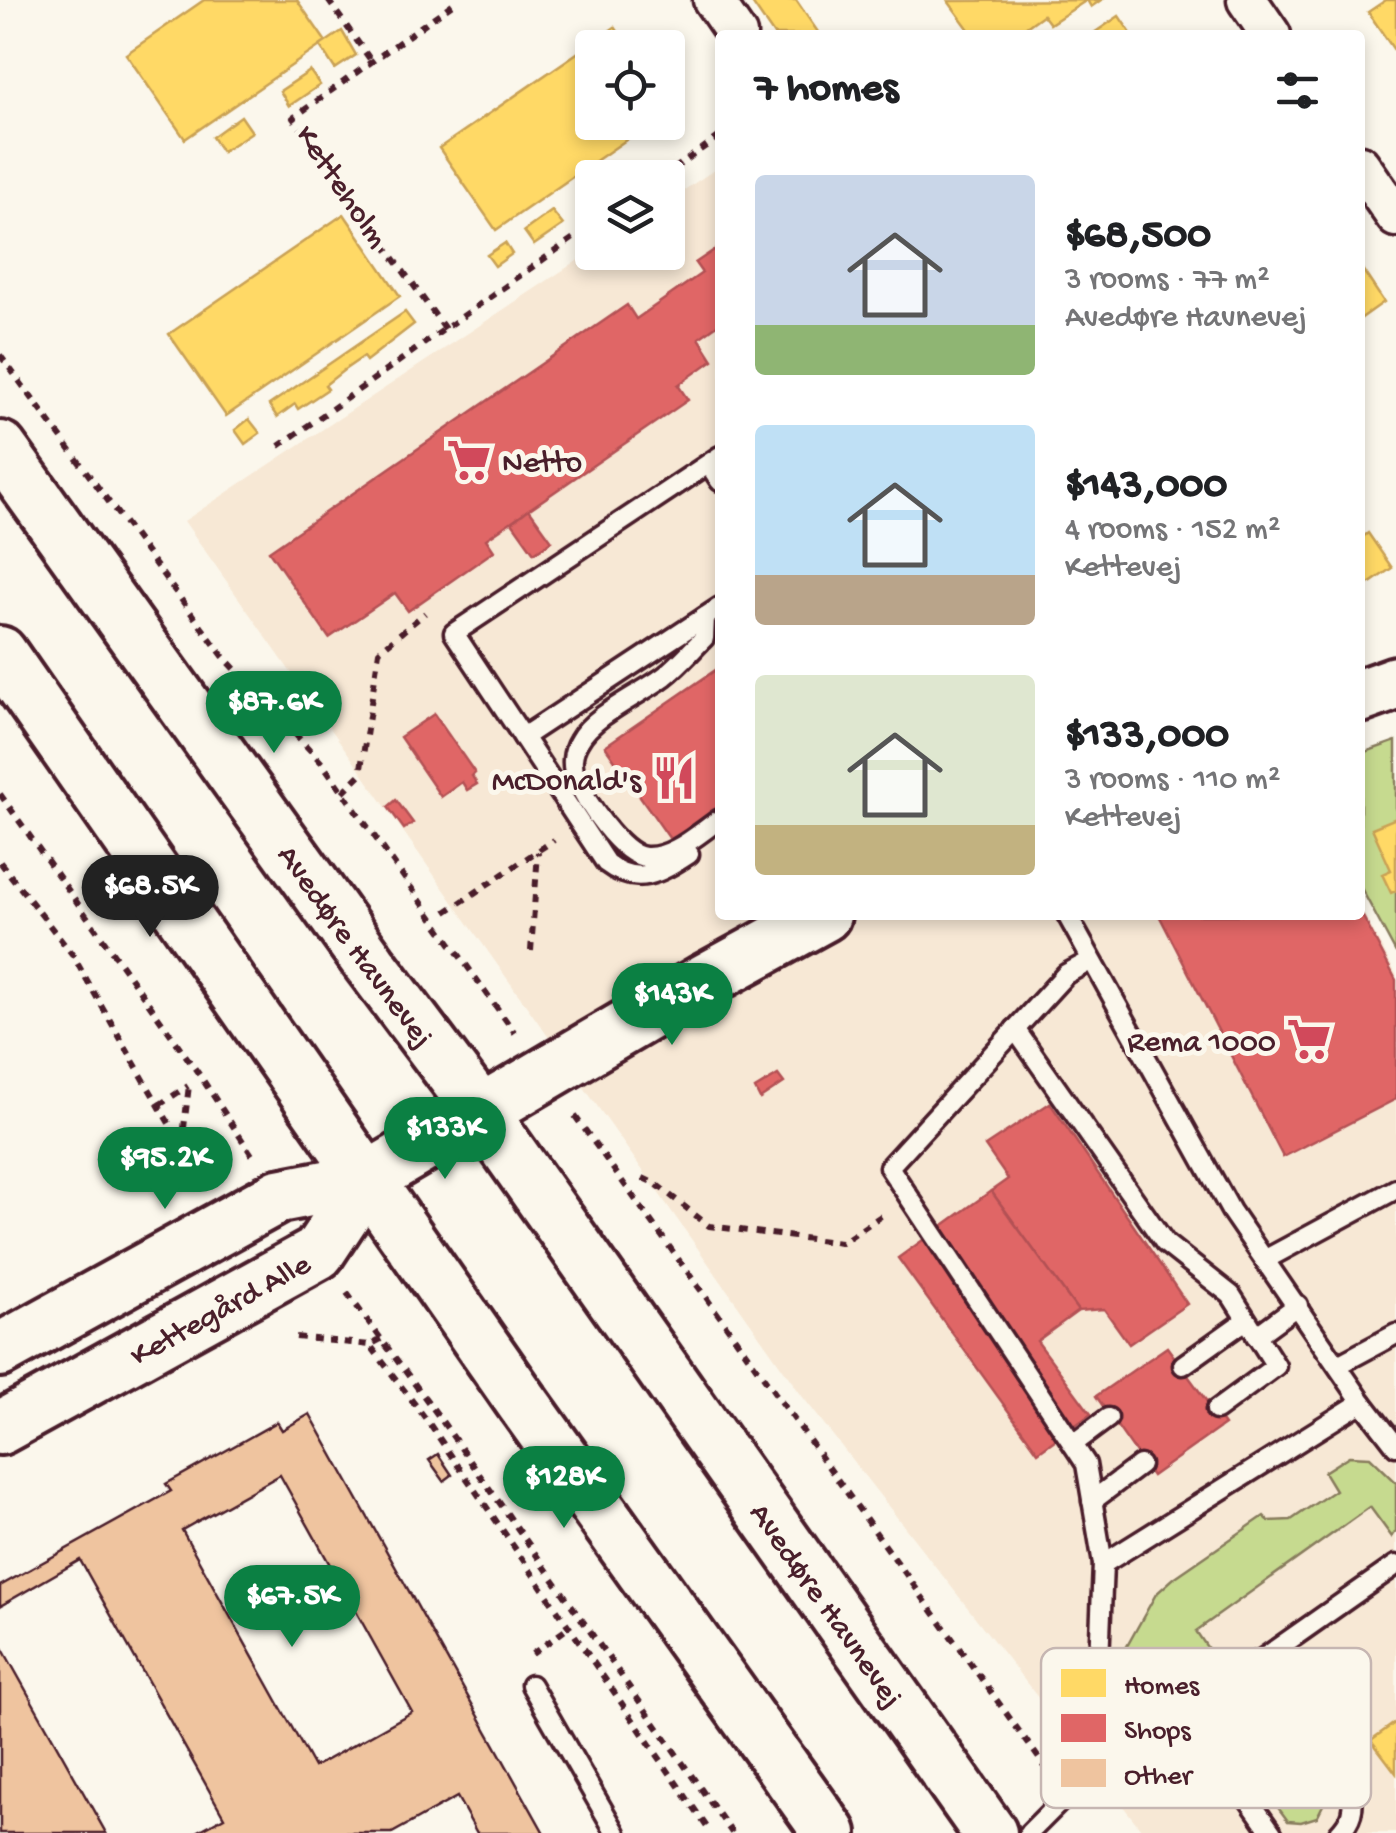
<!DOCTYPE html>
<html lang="en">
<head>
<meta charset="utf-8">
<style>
	body { margin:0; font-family:"Gochi Hand",sans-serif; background:#f6f6f6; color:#202124; height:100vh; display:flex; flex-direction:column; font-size:38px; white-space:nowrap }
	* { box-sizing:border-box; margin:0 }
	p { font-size:32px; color:#757577 }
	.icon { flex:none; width:55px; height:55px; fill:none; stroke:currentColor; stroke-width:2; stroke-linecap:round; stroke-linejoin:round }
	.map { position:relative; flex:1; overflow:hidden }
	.panel { position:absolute; left:715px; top:30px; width:650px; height:890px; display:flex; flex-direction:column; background:#fff; border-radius:10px; box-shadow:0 5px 15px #0003 }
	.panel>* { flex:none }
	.tools { position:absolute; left:575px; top:30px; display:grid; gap:20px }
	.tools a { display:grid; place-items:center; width:110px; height:110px; border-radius:10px; background:#fff; box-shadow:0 5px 15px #0003; font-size:50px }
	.price { position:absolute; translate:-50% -85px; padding:0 22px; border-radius:35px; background:#0b8043; color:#fff; font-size:32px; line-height:65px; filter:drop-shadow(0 2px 5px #0008) }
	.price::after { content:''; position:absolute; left:50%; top:60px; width:30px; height:22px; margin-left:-15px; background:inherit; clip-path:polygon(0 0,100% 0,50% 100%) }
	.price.selected { background:#222; color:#fff }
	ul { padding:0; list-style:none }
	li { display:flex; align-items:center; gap:30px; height:250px; padding:0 40px }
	li span { display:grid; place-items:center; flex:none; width:280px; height:200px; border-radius:10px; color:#555 }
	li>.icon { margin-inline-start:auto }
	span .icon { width:120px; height:120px; fill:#fffc; stroke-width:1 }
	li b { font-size:42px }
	h2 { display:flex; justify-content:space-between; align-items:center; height:120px; padding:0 40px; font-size:42px }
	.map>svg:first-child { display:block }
</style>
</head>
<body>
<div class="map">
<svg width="1396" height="1833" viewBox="0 0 1396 1833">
	<rect width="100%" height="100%" fill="#fbf7ec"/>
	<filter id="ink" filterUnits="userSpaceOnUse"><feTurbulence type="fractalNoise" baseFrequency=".01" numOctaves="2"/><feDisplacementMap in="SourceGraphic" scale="20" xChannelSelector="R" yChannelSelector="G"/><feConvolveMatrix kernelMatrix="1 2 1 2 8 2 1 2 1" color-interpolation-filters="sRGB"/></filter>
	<g filter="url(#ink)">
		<path fill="#f7e8d5" d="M720,166V915H1360V907L1396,974V1833H1144L802,1396L184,521L592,251L668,252V201Z"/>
		<g fill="#c6da8f" stroke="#887c5d" stroke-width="2.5">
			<path d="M1396,741V953L1360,886V754Z"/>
			<path d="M1349,1456L1370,1457L1396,1482V1531L1392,1537L1370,1507L1196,1631L1217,1662L1163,1692L1145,1690L1128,1667L1126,1648L1156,1594L1174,1578L1264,1516L1269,1521L1291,1520L1335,1490L1324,1472Z"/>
			<path d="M1259,1713L1269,1715L1276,1722L1321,1783L1323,1805L1317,1817L1301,1822L1288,1821L1236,1751C1231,1730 1238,1717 1259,1713Z"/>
		</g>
		<g fill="#ffd966" stroke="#c9a154" stroke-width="2.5">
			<path d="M204,0H297L326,42L185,139L126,54Z"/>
			<path d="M750,0H796L820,35H774Z"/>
			<path d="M1087,0L1050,24L1043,15L1015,35H973L948,1L1101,0L1091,7Z"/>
			<path d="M1386,0H1396V53L1368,12Z"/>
			<path d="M1119,16L1132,35H1091Z"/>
			<path d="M615,27L629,48H592V122H652L496,230L439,148Z"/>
			<path d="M342,31L356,55L335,69L320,46Z"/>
			<path d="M310,71L320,85L289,106L280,91Z"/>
			<path d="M241,116L252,132L222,152L212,137Z"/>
			<path d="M620,164L630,178H601Z"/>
			<path d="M552,211L563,225L534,245L524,231Z"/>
			<path d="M344,214L400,296L226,416L169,334Z"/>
			<path d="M505,243L512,254L495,266L487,255Z"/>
			<path d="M1360,266L1384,302L1360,319Z"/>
			<path d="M405,312L414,324L366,361L363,357L344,370L325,385L328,389L298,409L295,404L277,417L269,405Z"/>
			<path d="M249,419L260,433L245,444L235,430Z"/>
			<path d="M1368,533L1392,568L1360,590V539Z"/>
			<path d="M1396,818V891L1391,893L1382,874L1391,870L1372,828Z"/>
			<path d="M1396,1722V1773L1371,1740Z"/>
		</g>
		<g fill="#e06666" stroke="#b35154" stroke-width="2.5">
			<path d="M720,246V323L699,338L713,360L678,385L688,400L486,539L494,551L408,611L395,593L329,638L269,551L627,305L636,319L702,273L695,263Z"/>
			<path d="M529,509L552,541L534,553L512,522Z"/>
			<path d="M720,667V809L672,842L605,746Z"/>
			<path d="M434,714L475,773L472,776L477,784L467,790L462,782L441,797L400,737Z"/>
			<path d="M396,800L413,823L404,829L388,807Z"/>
			<path d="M1360,911L1396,980V1099L1283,1157L1159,915H1360Z"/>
			<path d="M778,1075L784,1083L760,1099L755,1089Z"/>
			<path d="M1050,1103L1187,1304L1129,1344L1104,1309L1078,1311L991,1191L1008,1179L985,1146Z"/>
			<path d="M991,1191L1078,1311L1037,1341L1091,1414L1038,1452L898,1258Z"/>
			<path d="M1167,1347L1224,1425L1152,1476L1096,1396Z"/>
		</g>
		<g fill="#efc49f" stroke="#4a1f2b" stroke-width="2.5" fill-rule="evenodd">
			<path d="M310,1414L544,1833H477L457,1797L392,1833H195L224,1817L80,1560L0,1606V1586L171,1491L166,1484L277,1422L282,1430ZM280,1475L412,1712L314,1767L182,1530Z"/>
			<path d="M438,1454L452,1475L444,1481L429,1460Z"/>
			<path d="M0,1644L106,1833H0Z"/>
		</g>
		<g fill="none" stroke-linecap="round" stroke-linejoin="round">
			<g stroke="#4a1f2b" stroke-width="25">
				<g id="lane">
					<path d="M720,456L454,633L523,737L720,607"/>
					<path d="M709,464L720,481"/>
					<path d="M705,617L704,638C691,651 679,665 665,676C641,694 593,715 579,741C572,752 571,766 576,778C585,801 620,854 645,857C672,859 699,833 720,819"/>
					<path d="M523,737L606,863C637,887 660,873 689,854"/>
					<path d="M1067,915L1231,1211L1362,1402L1396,1446"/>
					<path d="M1090,961L1066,974L889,1167L1086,1464L1103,1564L1095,1759"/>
					<path d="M1015,1029L1165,1243L1231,1295L1276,1366L1216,1410"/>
					<path d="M1266,1259L1396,1189"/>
					<path d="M1256,1336L1298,1305"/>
					<path d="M1183,1365L1246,1320"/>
					<path d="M1338,1365L1396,1334"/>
					<path d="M1073,1444L1108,1418"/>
					<path d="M1092,1501L1140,1465"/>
					<path d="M1103,1564L1362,1402"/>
					<path d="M1258,1661L1352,1792C1354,1809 1352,1820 1339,1833"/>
					<path d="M531,1685L616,1833"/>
					<path d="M1187,1712L1396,1565"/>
					<path d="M1029,1833L1066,1796L1095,1759L1143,1730L1187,1712L1272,1833"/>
				</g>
			</g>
			<g stroke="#4a1f2b" stroke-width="45">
				<g id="street">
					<path d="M713,0L737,35"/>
					<path d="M1247,0L1271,35"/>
					<path d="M1360,165L1396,217"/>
				</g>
			</g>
			<g stroke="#4a1f2b" stroke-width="60">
				<g id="secondary">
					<path id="s1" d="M0,448L370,964L482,1113L990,1833"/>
					<path d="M0,653L520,1399L830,1833"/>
					<path d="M1360,696L1396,683"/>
					<path d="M0,1350L279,1196L367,1179L702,982L824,915"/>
					<path id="s2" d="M0,1428L318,1253L367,1179"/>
				</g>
			</g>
			<g stroke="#4a1f2b" stroke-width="6" stroke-dasharray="8 8" stroke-linecap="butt">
				<path d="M328,0L372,62"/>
				<path d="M661,178L720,136"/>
				<path d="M445,329L293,118L458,0"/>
				<path d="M0,355L223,656L322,763L515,1033"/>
				<path d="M279,446L592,225"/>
				<path d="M343,792L360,775L379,651L425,613"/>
				<path d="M0,794L201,1077L252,1155"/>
				<path d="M0,862L72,954L182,1146"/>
				<path d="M446,912L554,840"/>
				<path d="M531,951L538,852"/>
				<path d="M159,1105L188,1086"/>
				<path d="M575,1116L1048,1771"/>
				<path d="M182,1145L189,1085"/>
				<path d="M643,1178L656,1184L709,1226L841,1243L881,1216"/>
				<path d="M347,1293L437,1414L732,1833"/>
				<path d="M296,1337L370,1345"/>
				<path d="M381,1339L370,1345L426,1419L711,1833"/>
				<path d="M532,1654L568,1628"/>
			</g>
			<use href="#lane" stroke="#fbf7ec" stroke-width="18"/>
			<use href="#street" stroke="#fbf7ec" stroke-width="38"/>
			<use href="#secondary" stroke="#fbf7ec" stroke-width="52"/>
		</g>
	</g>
	<defs>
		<g id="supermarket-bare" transform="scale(3.45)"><path d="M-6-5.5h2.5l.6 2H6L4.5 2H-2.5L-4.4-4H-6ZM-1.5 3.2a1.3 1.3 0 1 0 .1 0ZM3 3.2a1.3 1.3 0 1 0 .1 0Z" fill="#d1495b" stroke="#fbf7ec" stroke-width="2.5" paint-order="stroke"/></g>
		<g id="restaurant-bare" transform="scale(3.45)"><path d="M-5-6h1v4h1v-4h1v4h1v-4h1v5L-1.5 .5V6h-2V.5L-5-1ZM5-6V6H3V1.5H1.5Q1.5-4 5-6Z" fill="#d1495b" stroke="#fbf7ec" stroke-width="2.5" paint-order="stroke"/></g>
	</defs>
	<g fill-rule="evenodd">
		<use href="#supermarket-bare" x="469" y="460"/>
		<use href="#restaurant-bare" x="674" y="778"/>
		<use href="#supermarket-bare" x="1309" y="1039"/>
	</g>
	<g text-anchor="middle" stroke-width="10" stroke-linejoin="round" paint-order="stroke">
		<g font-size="32" fill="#4a1f2b" stroke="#fbf7ec">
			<text transform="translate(344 185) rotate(56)" y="11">Ketteholm</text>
			<text dy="11" stroke="none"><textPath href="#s1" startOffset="612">Avedøre Havnevej</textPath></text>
			<text dy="11" stroke="none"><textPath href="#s2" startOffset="250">Kettegård Alle</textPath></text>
			<text dy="11" stroke="none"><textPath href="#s1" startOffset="1422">Avedøre Havnevej</textPath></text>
		</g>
		<g font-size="32" fill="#4a1f2b" stroke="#fbf7ec" text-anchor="end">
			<text x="502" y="471" text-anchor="start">Netto</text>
			<text x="641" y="789">McDonald's</text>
			<text x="1276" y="1050">Rema 1000</text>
		</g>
	</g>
	<rect x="1041" y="1648" width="330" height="160" rx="15" fill="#fbf7ec" stroke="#c6b6b2" stroke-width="2.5"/>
	<rect x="1061" y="1669" width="45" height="28" fill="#ffd966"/>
	<rect x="1061" y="1714" width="45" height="28" fill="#e06666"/>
	<rect x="1061" y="1759" width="45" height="28" fill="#efc49f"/>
	<g font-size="28" fill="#4a1f2b">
		<text x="1124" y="1693">Homes</text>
		<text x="1124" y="1738">Shops</text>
		<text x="1124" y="1783">Other</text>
	</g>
</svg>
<div class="tools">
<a><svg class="icon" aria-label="locate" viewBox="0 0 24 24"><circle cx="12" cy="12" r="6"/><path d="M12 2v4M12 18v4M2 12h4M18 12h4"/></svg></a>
<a><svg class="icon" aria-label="layers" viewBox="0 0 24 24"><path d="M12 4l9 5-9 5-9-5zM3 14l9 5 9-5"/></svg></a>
</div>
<b class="price" style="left:274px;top:756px">$87.6K</b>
<b class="price selected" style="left:150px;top:940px">$68.5K</b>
<b class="price" style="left:672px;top:1048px">$143K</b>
<b class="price" style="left:445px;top:1182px">$133K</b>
<b class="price" style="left:165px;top:1212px">$95.2K</b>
<b class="price" style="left:564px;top:1531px">$128K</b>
<b class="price" style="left:292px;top:1650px">$67.5K</b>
<section class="panel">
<h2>7 homes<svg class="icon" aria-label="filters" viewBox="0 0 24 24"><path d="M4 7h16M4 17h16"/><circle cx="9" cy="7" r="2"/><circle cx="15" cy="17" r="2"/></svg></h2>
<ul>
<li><span style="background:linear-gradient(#c9d6e8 75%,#8fb573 0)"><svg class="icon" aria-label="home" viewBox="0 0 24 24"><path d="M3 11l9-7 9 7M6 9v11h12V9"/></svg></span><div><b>$68,500</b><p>3 rooms · 77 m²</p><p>Avedøre Havnevej</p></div></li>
<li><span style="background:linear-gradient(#bfe0f5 75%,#b9a48a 0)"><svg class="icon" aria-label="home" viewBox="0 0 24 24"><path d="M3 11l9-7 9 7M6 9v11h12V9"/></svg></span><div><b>$143,000</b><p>4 rooms · 152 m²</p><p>Kettevej</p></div></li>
<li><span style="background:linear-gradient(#dfe7d0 75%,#c2b280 0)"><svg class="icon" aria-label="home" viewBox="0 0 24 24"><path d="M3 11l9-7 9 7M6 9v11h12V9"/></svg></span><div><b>$133,000</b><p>3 rooms · 110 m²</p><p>Kettevej</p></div></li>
</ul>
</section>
</div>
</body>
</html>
